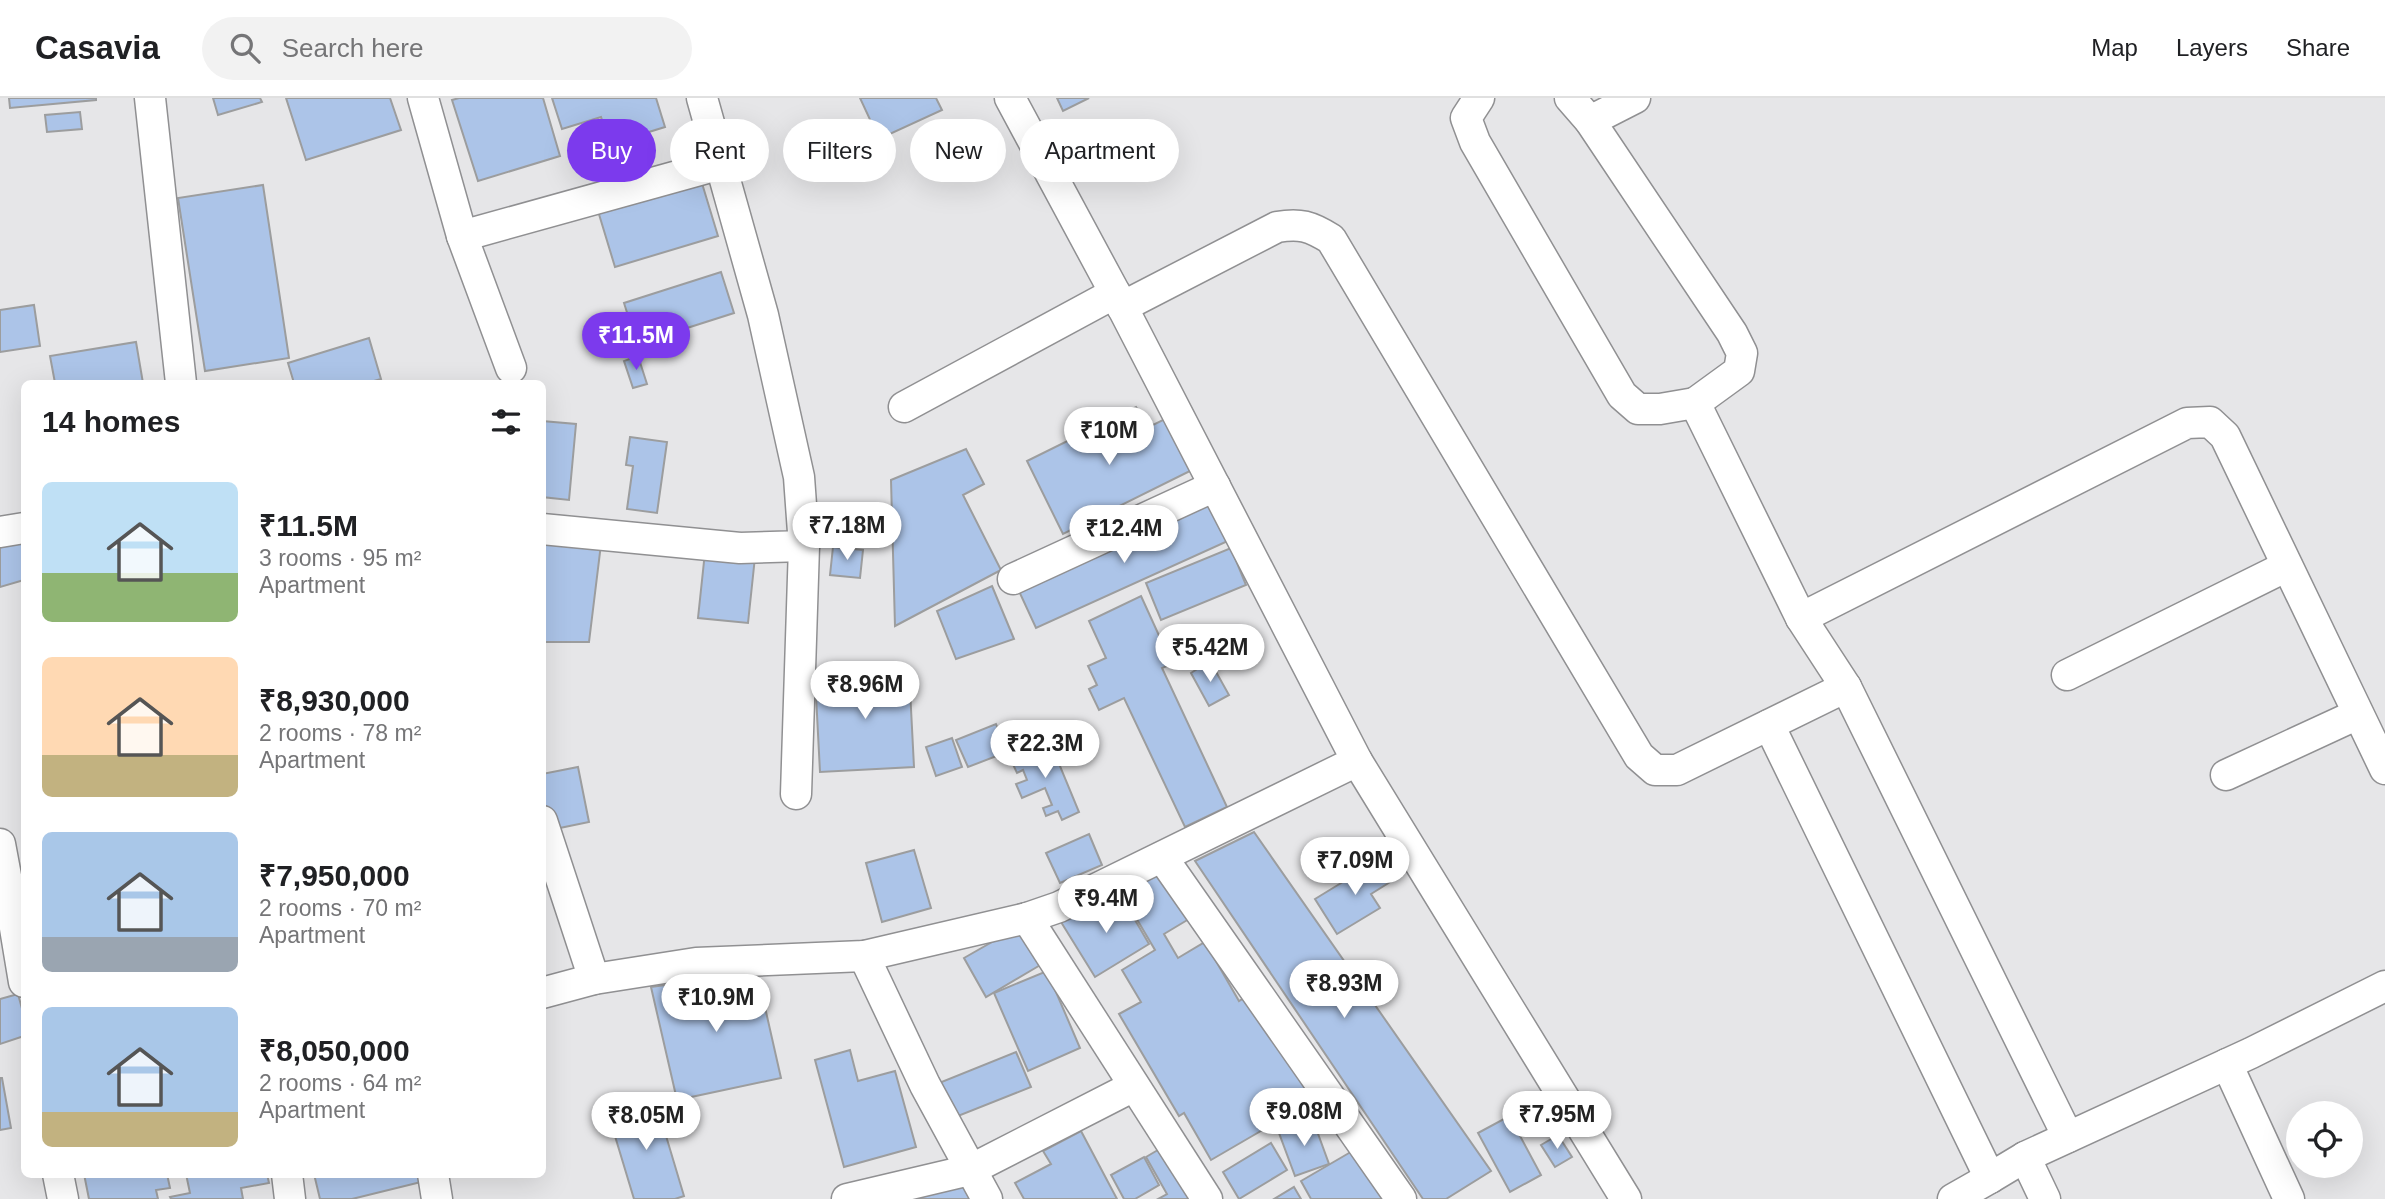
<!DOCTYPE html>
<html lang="en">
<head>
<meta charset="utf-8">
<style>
	body { margin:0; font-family:Helvetica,sans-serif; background:#f2f2f2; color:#202124; height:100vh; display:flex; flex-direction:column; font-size:26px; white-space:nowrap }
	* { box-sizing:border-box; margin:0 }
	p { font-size:23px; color:#757577 }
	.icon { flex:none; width:38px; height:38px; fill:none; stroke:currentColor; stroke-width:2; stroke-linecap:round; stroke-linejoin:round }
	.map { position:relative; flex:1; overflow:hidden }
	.panel { position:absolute; left:21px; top:282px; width:525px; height:798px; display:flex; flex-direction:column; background:#fff; border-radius:10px; box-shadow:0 7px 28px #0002 }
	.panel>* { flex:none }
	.banner { position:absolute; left:567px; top:21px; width:665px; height:63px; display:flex; gap:14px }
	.fabs { position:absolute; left:2286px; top:1003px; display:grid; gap:14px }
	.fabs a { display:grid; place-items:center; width:77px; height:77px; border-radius:50%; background:#fff; box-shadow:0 7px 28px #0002; font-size:35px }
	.price { position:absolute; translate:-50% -60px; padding:0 16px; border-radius:24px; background:#fff; color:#222; font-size:23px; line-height:46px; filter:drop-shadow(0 2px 4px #0008) }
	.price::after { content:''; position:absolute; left:50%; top:42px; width:21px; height:16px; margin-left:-10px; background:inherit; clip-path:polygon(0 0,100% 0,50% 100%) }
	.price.current { background:#7c3aed; color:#fff }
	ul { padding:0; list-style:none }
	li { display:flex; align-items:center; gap:21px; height:175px; padding:0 21px }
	li span { display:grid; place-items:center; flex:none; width:196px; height:140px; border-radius:10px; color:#555 }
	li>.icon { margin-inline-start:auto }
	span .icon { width:84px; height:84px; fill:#fffc; stroke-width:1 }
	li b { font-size:30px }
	h2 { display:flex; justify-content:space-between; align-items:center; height:84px; padding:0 21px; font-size:30px }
	.tag { padding:0 24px; border-radius:32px; background:#fff; box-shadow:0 7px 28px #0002; font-size:24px; line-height:63px }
	.tag.current { background:#7c3aed; color:#fff }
	header { display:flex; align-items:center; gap:42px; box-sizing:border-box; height:98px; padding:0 35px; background:#fff; border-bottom:2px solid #e0e0e0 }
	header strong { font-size:33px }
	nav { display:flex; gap:38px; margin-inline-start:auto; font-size:24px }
	.search { width:490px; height:63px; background:#f2f2f2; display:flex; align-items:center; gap:18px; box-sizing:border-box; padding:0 24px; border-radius:38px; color:#757577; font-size:26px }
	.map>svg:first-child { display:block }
</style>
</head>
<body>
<header>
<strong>Casavia</strong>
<div class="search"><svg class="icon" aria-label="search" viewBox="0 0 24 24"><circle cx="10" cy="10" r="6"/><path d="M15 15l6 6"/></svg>Search here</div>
<nav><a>Map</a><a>Layers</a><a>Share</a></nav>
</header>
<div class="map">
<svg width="2385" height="1101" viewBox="0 0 2385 1101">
	<rect width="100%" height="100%" fill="#e6e6e8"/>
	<g fill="#acc4e8" stroke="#9c9d9e" stroke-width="2">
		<path d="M9,0H96V2L10,10Z"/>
		<path d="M213,0H260L262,4L218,17Z"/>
		<path d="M286,0H390L401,32L306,62Z"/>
		<path d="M459,0H543L560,58L478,83L452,2Z"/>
		<path d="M552,0H656L665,29L610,46L601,19L562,31Z"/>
		<path d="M860,0H936L942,12L879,41Z"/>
		<path d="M1057,0H1089L1063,13Z"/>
		<path d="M80,14L82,31L47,34L45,17Z"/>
		<path d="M701,82L718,138L615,169L598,113Z"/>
		<path d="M263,87L289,260L205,273L178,100Z"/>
		<path d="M721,174L734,215L637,246L624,205Z"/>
		<path d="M34,207L40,248L0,254V212Z"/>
		<path d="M369,240L381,281L367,285H294L288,265Z"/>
		<path d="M136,244L143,285H55L50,258Z"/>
		<path d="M638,258L647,286L633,290L624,263Z"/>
		<path d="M1136,309L1147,330L1171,318L1196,370L1063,436L1027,363Z"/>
		<path d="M542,323L576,326L569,402L542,399Z"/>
		<path d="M630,339L667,344L657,415L627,411L633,368L626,367Z"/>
		<path d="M966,351L984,386L963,397L1001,472L895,528L891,382Z"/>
		<path d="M1213,403L1230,442L1036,530L1018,491Z"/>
		<path d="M24,434V482L0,489V442Z"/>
		<path d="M542,437L601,446L589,544H542Z"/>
		<path d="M833,449L863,452L860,480L830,477Z"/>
		<path d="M1231,450L1246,487L1161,522L1146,485Z"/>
		<path d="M705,454L755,459L748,525L698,520Z"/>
		<path d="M992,488L1014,541L956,561L937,513Z"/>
		<path d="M1141,498L1172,566L1162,570L1227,709L1185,729L1124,600L1099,612L1089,591L1097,587L1088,568L1106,560L1089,523Z"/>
		<path d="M1210,563L1229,597L1209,608L1191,575Z"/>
		<path d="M909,572L914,669L820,674L815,578Z"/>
		<path d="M996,626L1007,654L968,669L956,642Z"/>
		<path d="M952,640L962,669L936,678L926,649Z"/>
		<path d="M1050,644L1079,714L1062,722L1058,713L1046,718L1043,710L1052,707L1045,690L1022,700L1016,686L1027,682L1023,672L1017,675L1010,660Z"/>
		<path d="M578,669L589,724L550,732L542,694V676Z"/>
		<path d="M1254,734L1491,1073L1446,1101H1423L1195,763Z"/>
		<path d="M1089,736L1102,767L1060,785L1046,755Z"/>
		<path d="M914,752L931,810L882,824L866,765Z"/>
		<path d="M1382,760L1395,781L1371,796L1380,810L1337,836L1315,801Z"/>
		<path d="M1161,773L1189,821L1164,836L1178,860L1205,844L1239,903L1252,895L1316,1006L1268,1033L1266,1030L1211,1062L1184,1015L1179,1018L1119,916L1141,904L1122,872L1155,852L1122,796Z"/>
		<path d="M1121,798L1149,846L1095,879L1061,824Z"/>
		<path d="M1020,828L1042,866L986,899L964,860Z"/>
		<path d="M1047,873L1080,950L1028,973L994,895Z"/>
		<path d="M757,874L781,980L677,1002L651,889Z"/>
		<path d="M18,896L24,918V938L0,946V901Z"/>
		<path d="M850,952L858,983L895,973L916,1049L844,1069L815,962Z"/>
		<path d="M1016,954L1031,989L953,1020L939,985Z"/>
		<path d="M0,980H2L11,1030L0,1032Z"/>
		<path d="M1545,999L1549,1007L1540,1012L1545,1023L1519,1036L1541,1077L1510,1094L1478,1035Z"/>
		<path d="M655,1001L684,1098L675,1101H634L608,1015Z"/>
		<path d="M1313,1022L1329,1066L1295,1078L1279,1035Z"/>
		<path d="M1081,1033L1117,1101H1024L1015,1085L1051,1066L1043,1053Z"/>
		<path d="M1558,1037L1572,1059L1555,1069L1541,1047Z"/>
		<path d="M1271,1045L1287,1072L1239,1101L1223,1074Z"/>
		<path d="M1168,1046L1200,1101H1158L1167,1096L1146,1059Z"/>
		<path d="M1361,1048L1392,1101H1311L1301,1083Z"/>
		<path d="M1144,1059L1159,1087L1135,1101H1124L1111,1077Z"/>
		<path d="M84,1076H167L170,1090L156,1092L158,1101H89Z"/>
		<path d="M186,1076H267L269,1085L241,1090L243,1101H171L170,1099L190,1095Z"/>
		<path d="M314,1076H419L421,1084L352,1101H320Z"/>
		<path d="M965,1084L973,1101H893Z"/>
		<path d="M1294,1089L1301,1101H1274Z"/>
	</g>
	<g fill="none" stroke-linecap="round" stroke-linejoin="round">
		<g stroke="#909092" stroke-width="33">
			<g id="minor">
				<path d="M150,0L181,285"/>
				<path d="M423,0L462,138L511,270"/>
				<path d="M1479,0L1466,20L1475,44L1622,297L1638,311H1660L1695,305L1801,520L1846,589"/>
				<path d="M1570,0L1590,23L1732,235L1742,255L1739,273L1695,305"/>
				<path d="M1590,23L1635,0"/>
				<path d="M462,138L721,66"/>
				<path d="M1122,209L1277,129C1300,125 1310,128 1331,141L1639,658L1655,672H1677L1846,589L2068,1039"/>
				<path d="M904,309L1115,195"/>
				<path d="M542,431L740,450L804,448L799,379L763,217L702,0"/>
				<path d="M0,434L24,430"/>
				<path d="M1013,481L1215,388"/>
				<path d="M1801,520L2187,325L2210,324L2225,338L2385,671"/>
				<path d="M2067,577L2287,468"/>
				<path d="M1769,627L1990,1080L2025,1059"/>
				<path d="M1357,663L1626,1101"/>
				<path d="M2226,677L2358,616"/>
				<path d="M796,696L804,448"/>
				<path d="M542,723L594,881"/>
				<path d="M0,746L9,794L24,791"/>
				<path d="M1162,759L1401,1101"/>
				<path d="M0,795L9,794L24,884"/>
				<path d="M1027,820L1207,1101"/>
				<path d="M864,858L925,987L987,1101"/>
				<path d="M542,895L594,881L696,865L864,858L1027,820L1059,809L1357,663L1115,195L1010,0"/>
				<path d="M2227,966L2289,1101"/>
				<path d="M58,1076L63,1101"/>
				<path d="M287,1076L290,1101"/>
				<path d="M433,1076L437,1101"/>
				<path d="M847,1101L970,1072L1134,988"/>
				<path d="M1953,1101L1990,1080"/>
				<path d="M2045,1101L2025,1059L2251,955L2385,888"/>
			</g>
		</g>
		<use href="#minor" stroke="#fff" stroke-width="30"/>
	</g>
</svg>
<div class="fabs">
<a><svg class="icon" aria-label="locate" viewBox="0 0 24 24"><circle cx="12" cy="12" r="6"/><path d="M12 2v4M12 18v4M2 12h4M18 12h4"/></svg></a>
</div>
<b class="price current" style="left:636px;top:274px">₹11.5M</b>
<b class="price" style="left:1109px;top:369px">₹10M</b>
<b class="price" style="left:847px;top:464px">₹7.18M</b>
<b class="price" style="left:1124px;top:467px">₹12.4M</b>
<b class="price" style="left:1210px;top:586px">₹5.42M</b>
<b class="price" style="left:865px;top:623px">₹8.96M</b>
<b class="price" style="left:1045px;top:682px">₹22.3M</b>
<b class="price" style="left:1355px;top:799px">₹7.09M</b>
<b class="price" style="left:1106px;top:837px">₹9.4M</b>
<b class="price" style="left:1344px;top:922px">₹8.93M</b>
<b class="price" style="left:716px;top:936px">₹10.9M</b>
<b class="price" style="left:1304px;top:1050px">₹9.08M</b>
<b class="price" style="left:1557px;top:1053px">₹7.95M</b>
<b class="price" style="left:646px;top:1054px">₹8.05M</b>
<div class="banner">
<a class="tag current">Buy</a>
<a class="tag">Rent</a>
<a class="tag">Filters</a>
<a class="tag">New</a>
<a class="tag">Apartment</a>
</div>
<section class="panel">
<h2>14 homes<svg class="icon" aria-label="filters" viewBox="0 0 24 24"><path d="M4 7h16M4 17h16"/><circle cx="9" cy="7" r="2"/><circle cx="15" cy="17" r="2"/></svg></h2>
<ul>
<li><span style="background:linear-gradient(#bfe0f5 65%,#8fb573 0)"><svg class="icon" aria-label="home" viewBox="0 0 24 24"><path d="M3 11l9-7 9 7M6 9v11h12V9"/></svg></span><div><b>₹11.5M</b><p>3 rooms · 95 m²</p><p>Apartment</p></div></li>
<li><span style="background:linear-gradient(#ffd9b3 70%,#c2b280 0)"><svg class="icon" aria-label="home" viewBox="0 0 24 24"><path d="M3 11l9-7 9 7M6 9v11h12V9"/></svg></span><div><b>₹8,930,000</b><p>2 rooms · 78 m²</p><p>Apartment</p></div></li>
<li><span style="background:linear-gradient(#a9c7e8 75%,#9aa5b1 0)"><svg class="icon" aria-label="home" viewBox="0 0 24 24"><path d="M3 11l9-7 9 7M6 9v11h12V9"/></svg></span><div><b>₹7,950,000</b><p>2 rooms · 70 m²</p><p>Apartment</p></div></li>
<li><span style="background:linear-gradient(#a9c7e8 75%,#c2b280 0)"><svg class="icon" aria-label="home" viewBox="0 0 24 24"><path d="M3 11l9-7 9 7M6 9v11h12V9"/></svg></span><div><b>₹8,050,000</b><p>2 rooms · 64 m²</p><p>Apartment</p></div></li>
</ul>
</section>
</div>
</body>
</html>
